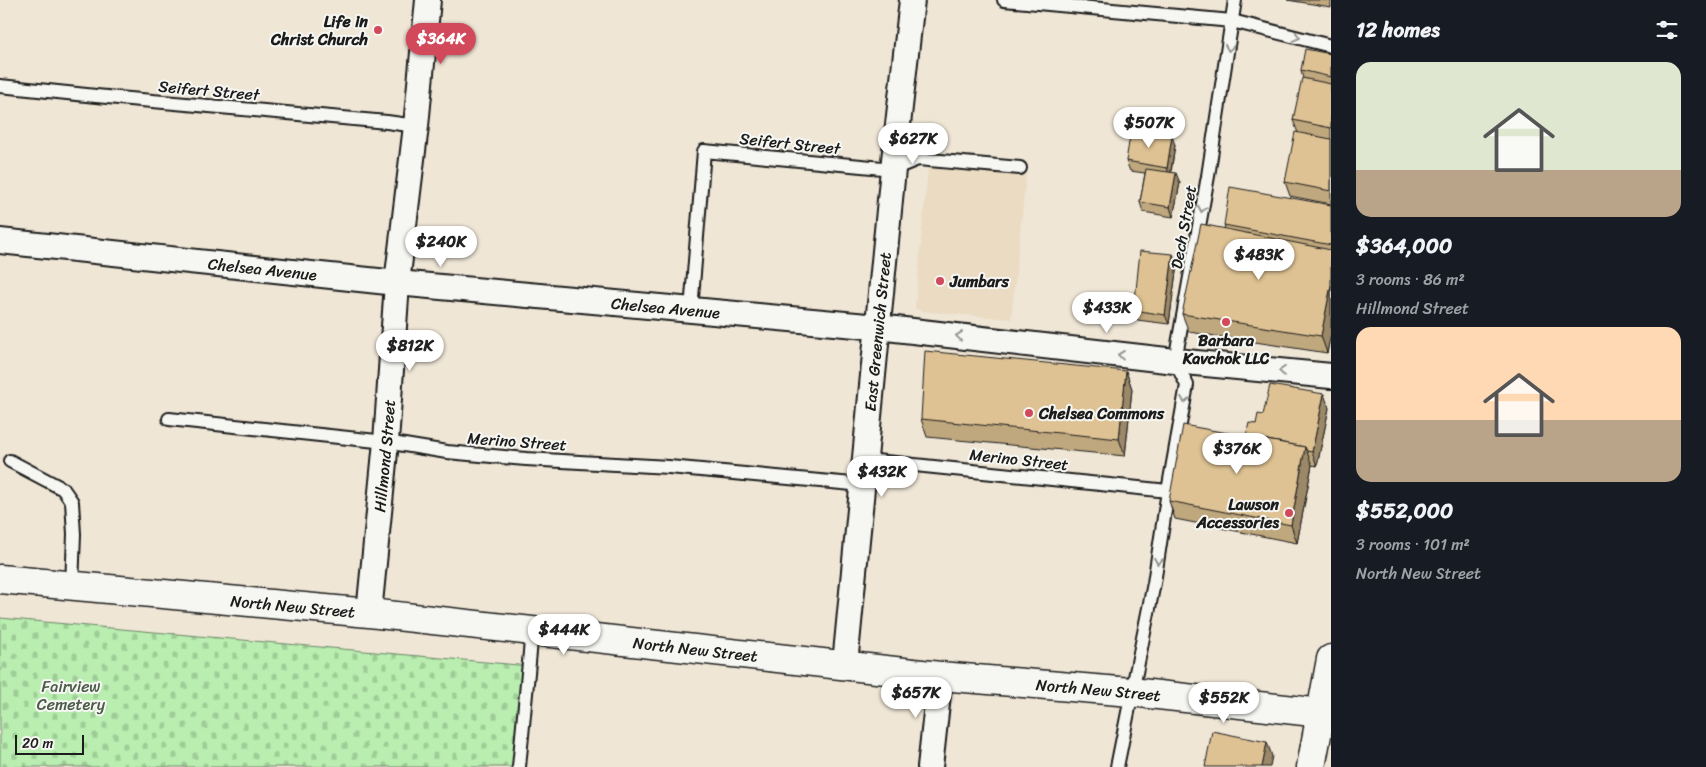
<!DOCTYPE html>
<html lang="en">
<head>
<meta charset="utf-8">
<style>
	body { margin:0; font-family:Sriracha,sans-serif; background:#242831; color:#f1f3f6; height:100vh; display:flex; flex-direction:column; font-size:19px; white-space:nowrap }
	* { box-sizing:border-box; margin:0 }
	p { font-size:16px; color:#9ea1a6 }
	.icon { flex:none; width:28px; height:28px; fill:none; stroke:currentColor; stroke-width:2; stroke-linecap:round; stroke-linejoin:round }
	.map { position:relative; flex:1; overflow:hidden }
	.side { display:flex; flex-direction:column; background:#171b24; width:375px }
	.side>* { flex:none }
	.scale { position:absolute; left:15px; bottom:12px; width:69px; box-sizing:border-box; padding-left:5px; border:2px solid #1c1c1c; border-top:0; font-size:14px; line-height:18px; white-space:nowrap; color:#1c1c1c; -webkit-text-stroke:4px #f6f6f2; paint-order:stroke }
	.price { position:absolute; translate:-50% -42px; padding:0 11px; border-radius:18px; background:#fff; color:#222; font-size:16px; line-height:32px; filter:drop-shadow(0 1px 2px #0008) }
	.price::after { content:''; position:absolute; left:50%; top:30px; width:15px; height:11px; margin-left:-8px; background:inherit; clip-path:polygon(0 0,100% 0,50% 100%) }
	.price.current { background:#d1495b; color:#fff }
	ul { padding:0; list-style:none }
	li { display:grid; align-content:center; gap:10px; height:265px; padding:0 25px }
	li span { display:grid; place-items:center; height:155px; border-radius:15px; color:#555 }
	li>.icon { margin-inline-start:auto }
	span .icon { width:90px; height:90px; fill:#fffc; stroke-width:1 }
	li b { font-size:21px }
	h2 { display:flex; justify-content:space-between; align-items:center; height:60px; padding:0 25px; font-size:21px }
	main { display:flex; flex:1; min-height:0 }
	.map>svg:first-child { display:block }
</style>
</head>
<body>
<main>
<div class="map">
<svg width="1331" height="767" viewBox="0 0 1331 767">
	<defs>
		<pattern id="cemetery-stones" width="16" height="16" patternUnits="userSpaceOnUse" patternTransform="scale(1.25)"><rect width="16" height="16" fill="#b9eeb0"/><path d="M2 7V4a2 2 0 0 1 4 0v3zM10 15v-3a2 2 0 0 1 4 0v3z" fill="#9ecc97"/></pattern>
	</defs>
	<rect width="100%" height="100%" fill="#efe6d6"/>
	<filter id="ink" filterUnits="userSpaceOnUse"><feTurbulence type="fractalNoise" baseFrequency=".02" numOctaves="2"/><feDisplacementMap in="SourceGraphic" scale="10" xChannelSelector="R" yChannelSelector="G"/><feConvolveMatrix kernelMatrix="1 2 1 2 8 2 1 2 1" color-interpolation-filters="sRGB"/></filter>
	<g filter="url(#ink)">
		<path fill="#eadbc2" d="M928,167L1026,175L1011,319L921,311L915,308Z"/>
		<path fill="url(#cemetery-stones)" stroke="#6a8566" d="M0,618L529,666L519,767H0Z"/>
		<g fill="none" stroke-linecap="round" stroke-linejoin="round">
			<g stroke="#1c1c1c" stroke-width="16">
				<g id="service">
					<path d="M1004,0L1232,21L1331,46"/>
					<path d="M0,86L96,96L387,122L416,126"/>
					<path d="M691,310L704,151L893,169L918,159L1020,168"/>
					<path d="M169,419L386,442L447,452L526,459L669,467L863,485"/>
					<path d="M866,460L1168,491"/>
					<path d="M10,461L63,489L72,502L74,534L72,586"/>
					<path d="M519,767L532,631"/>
					<path d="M1117,767L1154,583L1168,491L1187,385L1175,361L1208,176L1235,0"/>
				</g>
			</g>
			<g stroke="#1c1c1c" stroke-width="28">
				<g id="minor">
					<path id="s1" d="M0,241L397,283L878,327L1175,361L1331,376"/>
					<path id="s2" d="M369,613L386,442L397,283L416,126L428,0"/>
					<path id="s3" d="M845,664L893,169L912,0"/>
					<path d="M930,767L940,676"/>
				</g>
			</g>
			<g stroke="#1c1c1c" stroke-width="31">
				<g id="tertiary">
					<path id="s4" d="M0,579L369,613L940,676L1131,692L1322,713"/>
				</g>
			</g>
			<g stroke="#1c1c1c" stroke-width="31">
				<path id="secondary" d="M1311,767L1331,659"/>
			</g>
			<use href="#service" stroke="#f6f6f2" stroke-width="12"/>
			<use href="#minor" stroke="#f6f6f2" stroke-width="24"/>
			<use href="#tertiary" stroke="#f6f6f2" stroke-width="28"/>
			<use href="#secondary" stroke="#f6f6f2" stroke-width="28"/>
		</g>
		<g fill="#bfa77e" stroke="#1c1c1c">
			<path d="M1287,0H1331V7Z"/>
			<path d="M1331,54V204L1290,196L1285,182L1298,133L1293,120L1303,79L1301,70Z"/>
			<path d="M1175,145L1171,173L1180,183L1173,217L1143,212L1140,202L1145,173L1130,171L1126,161Z"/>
			<path d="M1331,205V334L1327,353L1189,332L1182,314L1225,229L1224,225Z"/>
			<path d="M1177,264L1169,324L1137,320L1134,310Z"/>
			<path d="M1126,371L1132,389L1125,456L927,437L921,419Z"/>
			<path d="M1329,408L1317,466L1312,465L1297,543L1175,519L1169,501L1246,436L1263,415Z"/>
		</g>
		<g fill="#9b8867" stroke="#1c1c1c">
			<path d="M1172,136L1175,145L1170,177L1167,168Z"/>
			<path d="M1176,173L1180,183L1173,217L1170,207Z"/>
			<path d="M1173,254L1177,264L1169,324L1165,315Z"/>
			<path d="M1331,285V334L1327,353L1321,336Z"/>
			<path d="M1126,371L1132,389L1125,456L1119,439Z"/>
			<path d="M1324,394L1329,408L1317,466L1312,452Z"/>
			<path d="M1305,447L1312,465L1297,543L1291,525Z"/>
			<path d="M1267,742L1272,756L1270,767H1262Z"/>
		</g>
		<g fill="#dec293" stroke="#1c1c1c">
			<path d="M1305,49L1331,54V77L1301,70Z"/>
			<path d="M1302,78L1331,84V128L1293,120Z"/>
			<path d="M1131,130L1172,136L1167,168L1126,161Z"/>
			<path d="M1295,132L1331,139V191L1285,182Z"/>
			<path d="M1146,169L1176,173L1170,207L1140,202Z"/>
			<path d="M1230,187L1331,205V245L1224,225Z"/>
			<path d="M1201,224L1331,250V285L1321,336L1182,314Z"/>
			<path d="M1140,251L1173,254L1165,315L1134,310Z"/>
			<path d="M925,351L1126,371L1119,439L921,419Z"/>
			<path d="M1270,385L1324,394L1312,452L1307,451L1305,447L1246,436L1249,423L1256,424L1258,414L1263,415Z"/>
			<path d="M1183,425L1305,447L1291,525L1169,501Z"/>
			<path d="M1212,731L1267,742L1262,767H1205Z"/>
		</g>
		<defs><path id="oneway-chevron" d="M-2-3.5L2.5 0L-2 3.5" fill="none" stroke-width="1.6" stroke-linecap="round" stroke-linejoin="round" transform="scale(1.25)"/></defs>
		<g stroke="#949492">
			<use href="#oneway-chevron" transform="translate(1297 37) rotate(14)"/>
			<use href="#oneway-chevron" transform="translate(1229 48) rotate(98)"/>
			<use href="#oneway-chevron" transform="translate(1202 209) rotate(100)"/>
			<use href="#oneway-chevron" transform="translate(959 336) rotate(-173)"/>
			<use href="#oneway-chevron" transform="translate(1121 355) rotate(-173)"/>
			<use href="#oneway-chevron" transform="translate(1282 371) rotate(-175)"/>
			<use href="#oneway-chevron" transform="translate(1185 400) rotate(100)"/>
			<use href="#oneway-chevron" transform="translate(1158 561) rotate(99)"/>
		</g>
	</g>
	<g fill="#d1495b" stroke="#f6f6f2" stroke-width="2">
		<circle cx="378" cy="30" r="5"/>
		<circle cx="940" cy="281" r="5"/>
		<circle cx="1226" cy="322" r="5"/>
		<circle cx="1029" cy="413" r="5"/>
		<circle cx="1289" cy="513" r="5"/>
	</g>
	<g text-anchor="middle" stroke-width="4" stroke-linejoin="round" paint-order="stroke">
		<g font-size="16" font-weight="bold" fill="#1c1c1c" stroke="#f6f6f2" text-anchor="end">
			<text x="368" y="27">Life in<tspan x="368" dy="18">Christ Church</tspan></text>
			<text x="950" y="287" text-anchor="start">Jumbars</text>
			<text x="1226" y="346" text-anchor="middle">Barbara<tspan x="1226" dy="18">Kavchok LLC</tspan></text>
			<text x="1039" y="419" text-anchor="start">Chelsea Commons</text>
			<text x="1279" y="510">Lawson<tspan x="1279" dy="18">Accessories</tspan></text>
		</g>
		<g font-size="16" fill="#1c1c1c" stroke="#f6f6f2">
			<text transform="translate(209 90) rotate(5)" y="6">Seifert Street</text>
			<text transform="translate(790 143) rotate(6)" y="6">Seifert Street</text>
			<text transform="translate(1183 227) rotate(-80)" y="6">Dech Street</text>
			<text dy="6" stroke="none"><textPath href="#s1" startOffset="264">Chelsea Avenue</textPath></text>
			<text dy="6" stroke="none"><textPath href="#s1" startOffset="669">Chelsea Avenue</textPath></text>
			<text dy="6" stroke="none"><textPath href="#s3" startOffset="334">East Greenwich Street</textPath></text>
			<text transform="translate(517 441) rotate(4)" y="6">Merino Street</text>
			<text dy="6" stroke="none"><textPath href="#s2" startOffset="158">Hillmond Street</textPath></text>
			<text transform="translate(1019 459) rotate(6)" y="6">Merino Street</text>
			<text dy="6" stroke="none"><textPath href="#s4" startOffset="294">North New Street</textPath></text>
			<text dy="6" stroke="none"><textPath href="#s4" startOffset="699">North New Street</textPath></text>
			<text dy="6" stroke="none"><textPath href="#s4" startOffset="1104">North New Street</textPath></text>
		</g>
		<g font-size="16" fill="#4b5b48" stroke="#f6f6f2">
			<text x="71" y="692">Fairview<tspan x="71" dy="18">Cemetery</tspan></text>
		</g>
	</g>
</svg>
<div class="scale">20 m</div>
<b class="price current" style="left:441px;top:65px">$364K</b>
<b class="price" style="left:1149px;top:149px">$507K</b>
<b class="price" style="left:913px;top:165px">$627K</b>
<b class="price" style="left:441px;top:268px">$240K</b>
<b class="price" style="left:1259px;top:281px">$483K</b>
<b class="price" style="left:1107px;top:334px">$433K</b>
<b class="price" style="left:410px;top:372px">$812K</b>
<b class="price" style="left:1237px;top:475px">$376K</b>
<b class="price" style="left:882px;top:498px">$432K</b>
<b class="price" style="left:564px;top:656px">$444K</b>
<b class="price" style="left:916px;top:719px">$657K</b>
<b class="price" style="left:1224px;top:724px">$552K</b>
</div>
<section class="side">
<h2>12 homes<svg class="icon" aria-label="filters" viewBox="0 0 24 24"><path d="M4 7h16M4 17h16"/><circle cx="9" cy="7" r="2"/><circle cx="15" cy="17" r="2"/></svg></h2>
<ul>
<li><span style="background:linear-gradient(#dfe7d0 70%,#b9a48a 0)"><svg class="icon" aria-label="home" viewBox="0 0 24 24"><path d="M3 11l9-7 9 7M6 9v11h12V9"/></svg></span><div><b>$364,000</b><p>3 rooms · 86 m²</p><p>Hillmond Street</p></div></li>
<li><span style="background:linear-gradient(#ffd9b3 60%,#b9a48a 0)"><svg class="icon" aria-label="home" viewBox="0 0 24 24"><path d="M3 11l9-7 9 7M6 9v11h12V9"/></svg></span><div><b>$552,000</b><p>3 rooms · 101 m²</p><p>North New Street</p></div></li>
</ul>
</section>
</main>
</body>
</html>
